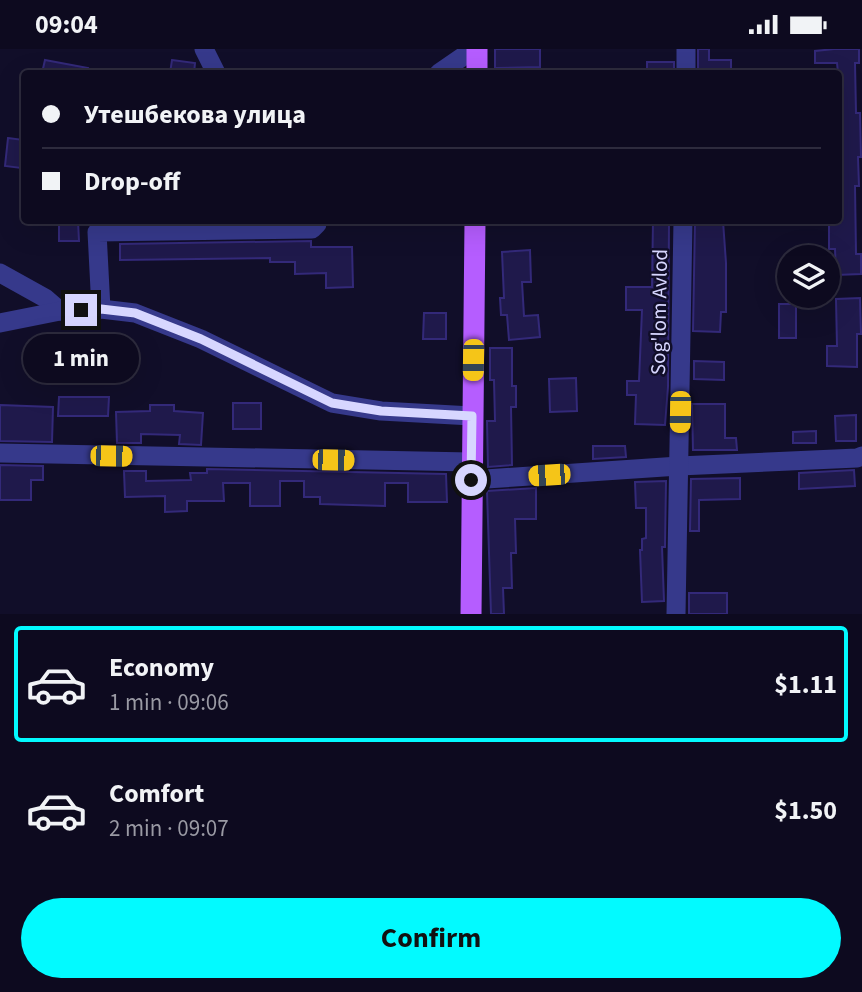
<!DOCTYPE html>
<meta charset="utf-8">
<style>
body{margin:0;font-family:"Source Sans 3",sans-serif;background:#1b182c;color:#f1f3f6;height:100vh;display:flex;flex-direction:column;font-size:26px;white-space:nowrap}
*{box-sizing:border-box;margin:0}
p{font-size:23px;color:#9a9aa4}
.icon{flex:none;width:38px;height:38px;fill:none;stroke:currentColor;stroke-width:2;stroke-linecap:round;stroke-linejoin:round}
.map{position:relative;height:565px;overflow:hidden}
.drawer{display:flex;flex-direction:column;background:#0d0a1f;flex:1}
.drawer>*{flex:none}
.top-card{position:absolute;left:21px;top:21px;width:821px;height:154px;border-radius:7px;box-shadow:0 7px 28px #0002,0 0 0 2px #2d2b3d;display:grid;align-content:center;height:154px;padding:0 21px;background:#0d0a1f}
.buttons{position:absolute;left:777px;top:196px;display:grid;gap:14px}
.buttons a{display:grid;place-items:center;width:63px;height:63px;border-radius:50%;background:#0d0a1f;box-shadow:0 7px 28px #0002,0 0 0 2px #2d2b3d;font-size:35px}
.end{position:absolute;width:32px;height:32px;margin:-16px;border:9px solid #d7d6ff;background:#111;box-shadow:0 0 0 4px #111}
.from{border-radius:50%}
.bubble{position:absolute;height:49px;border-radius:24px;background:#0d0a1f;box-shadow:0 7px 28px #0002,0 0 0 2px #2d2b3d;font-size:23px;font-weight:700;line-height:49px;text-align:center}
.car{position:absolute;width:21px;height:42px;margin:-21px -10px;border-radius:9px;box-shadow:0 0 5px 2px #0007;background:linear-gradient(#f5c518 24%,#345 0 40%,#f5c518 0 76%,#345 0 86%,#f5c518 0)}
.top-card b{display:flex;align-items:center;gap:24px;height:66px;font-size:26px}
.top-card b+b{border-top:2px solid #2d2b3d}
.top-card i{width:18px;height:18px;background:#f1f3f6}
ul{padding:12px 0 0;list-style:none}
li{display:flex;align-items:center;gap:21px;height:116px;margin:0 14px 10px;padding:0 7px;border:4px solid transparent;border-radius:7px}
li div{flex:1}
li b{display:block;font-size:26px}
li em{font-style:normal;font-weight:700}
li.active{border-color:#02faff}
li>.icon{width:63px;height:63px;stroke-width:1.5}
.button{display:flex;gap:14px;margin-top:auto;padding:14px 21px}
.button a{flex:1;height:80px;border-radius:42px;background:#02faff;color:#111;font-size:28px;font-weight:700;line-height:80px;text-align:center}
.status{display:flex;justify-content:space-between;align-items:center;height:49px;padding:0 35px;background:#0d0a1f;direction:ltr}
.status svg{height:19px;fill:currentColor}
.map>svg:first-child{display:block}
.building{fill:#1f194b;stroke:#332979;stroke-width:2}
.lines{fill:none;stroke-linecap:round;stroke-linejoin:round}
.minor{stroke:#36398b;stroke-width:19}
.major{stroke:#b55dff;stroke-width:21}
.route{stroke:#d7d6ff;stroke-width:9}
.labels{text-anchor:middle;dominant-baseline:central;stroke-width:5;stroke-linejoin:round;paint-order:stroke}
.street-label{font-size:21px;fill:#d7d6ff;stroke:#110e29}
</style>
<div class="status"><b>09:04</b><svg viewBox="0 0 49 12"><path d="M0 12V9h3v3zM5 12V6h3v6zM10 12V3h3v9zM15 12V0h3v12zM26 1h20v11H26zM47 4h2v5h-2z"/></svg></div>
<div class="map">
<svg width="862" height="565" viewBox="0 0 862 565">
<rect width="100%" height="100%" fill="#110e29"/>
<g class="building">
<path d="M495,0H540V18L495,19Z"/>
<path d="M698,0H709V11H731V24H698Z"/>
<path d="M834,0H859V14H855L856,64H860L861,108H858L859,137H855L856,205H861V225L836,226L835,200H829V172H838V24L837,14H815V2Z"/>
<path d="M45,11L88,19L87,24H42Z"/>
<path d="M172,11L195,14L194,24H170Z"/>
<rect x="647" y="13" width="27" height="11"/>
<path d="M8,89L24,91L21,119L5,117Z"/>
<path d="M59,172H78L79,192H59Z"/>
<path d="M653,172H669L668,338L665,376L635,375L636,346H627V332H639L642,261H626V238H652Z"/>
<path d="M695,172H723L726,214V263H721L720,283L693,282Z"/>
<path d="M311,192V198H352L353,238L326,239V224L295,225V213H270V209L120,211V195Z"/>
<path d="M530,201L531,233H522L524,267L538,266L540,288L509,291L507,266H501L500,249H504L502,203Z"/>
<path d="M860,249L861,285H857V318L827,317V297H837L836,250Z"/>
<rect x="779" y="255" width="17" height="34"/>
<path d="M424,264H446V290H423Z"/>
<path d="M490,299H512V337H516V358H511L512,416L488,418L487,372H495L494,331H490Z"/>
<path d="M694,312L724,313V331L694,330Z"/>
<path d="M576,329L577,362L550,363L549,330Z"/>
<path d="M59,348H109L108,367H58Z"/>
<rect x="233" y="354" width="28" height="26"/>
<path d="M692,355H725V389H736L737,401H693Z"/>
<path d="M0,356L53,358L52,393L0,392Z"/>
<path d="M150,356H174V362L203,364L201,396L179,395L180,386L141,385V394H117L116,363L150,362Z"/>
<path d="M856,366V392H836L835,367Z"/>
<path d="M816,382V394H793V383Z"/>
<path d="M593,397H625L626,408L593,410Z"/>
<path d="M0,416L43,417V431H31V451H0Z"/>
<path d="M207,420L446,425L447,453H408V434H385V457L320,455V448H304V432H280V457H250V434H223L224,452H187V462L165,463V447L125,448L124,422H146V432L191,431L190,424H207Z"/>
<path d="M854,421L855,437L799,440V424Z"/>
<path d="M740,429V450L699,451V482H690L691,430Z"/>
<path d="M666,432L665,498H662L664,552L642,553L640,501H642V490L646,489V459H636L635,433Z"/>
<path d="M536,439V470H515L516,504H511L512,539H503L504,565H491L487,442Z"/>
<rect x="689" y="544" width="38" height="21"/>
</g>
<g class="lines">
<g class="minor">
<path d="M204,0L216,24"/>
<path d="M439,24L474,0"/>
<path d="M686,24V0"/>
<path d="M0,224L45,249L60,262"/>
<path d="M101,260L97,183L312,180L317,175V172"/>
<path d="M0,274L60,262L101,260L135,264L201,290L332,354L381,362L472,367"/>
<path d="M0,404L471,413"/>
<path d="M471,431L679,417L857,409L862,407"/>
<path d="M676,565L683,172"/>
</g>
<g class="major">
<path d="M477,24V0"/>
<path d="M471,565L475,172"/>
</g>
</g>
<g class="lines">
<path class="route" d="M81,261L101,260L135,264L201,290L332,354L381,362L472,367L471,431"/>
</g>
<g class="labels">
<g class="street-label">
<text transform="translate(659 263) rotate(-89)">Sog'lom Avlod</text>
</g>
</g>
</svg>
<div class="buttons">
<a><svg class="icon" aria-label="layers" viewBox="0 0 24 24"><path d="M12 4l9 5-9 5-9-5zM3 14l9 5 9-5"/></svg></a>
</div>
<i class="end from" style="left:471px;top:431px"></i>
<i class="end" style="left:81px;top:261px"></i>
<div class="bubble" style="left:23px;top:285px;width:116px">1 min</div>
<i class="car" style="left:473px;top:311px;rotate:181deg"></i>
<i class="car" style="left:680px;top:363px;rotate:181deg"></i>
<i class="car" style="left:111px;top:407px;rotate:91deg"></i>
<i class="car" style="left:333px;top:411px;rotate:91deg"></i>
<i class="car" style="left:549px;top:426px;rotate:266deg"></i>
<div class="top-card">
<b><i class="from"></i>Утешбекова улица</b>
<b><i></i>Drop-off</b>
</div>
</div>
<section class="drawer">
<ul>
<li class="active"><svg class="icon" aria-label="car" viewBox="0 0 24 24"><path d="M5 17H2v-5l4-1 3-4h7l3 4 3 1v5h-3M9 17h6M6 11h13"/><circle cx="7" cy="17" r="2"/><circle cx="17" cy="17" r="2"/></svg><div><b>Economy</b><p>1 min · 09:06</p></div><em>$1.11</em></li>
<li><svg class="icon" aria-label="car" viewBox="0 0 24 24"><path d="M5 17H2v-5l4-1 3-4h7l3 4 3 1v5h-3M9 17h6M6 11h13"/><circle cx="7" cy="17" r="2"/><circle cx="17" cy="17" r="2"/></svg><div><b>Comfort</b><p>2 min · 09:07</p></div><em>$1.50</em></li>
</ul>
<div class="button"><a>Confirm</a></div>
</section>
